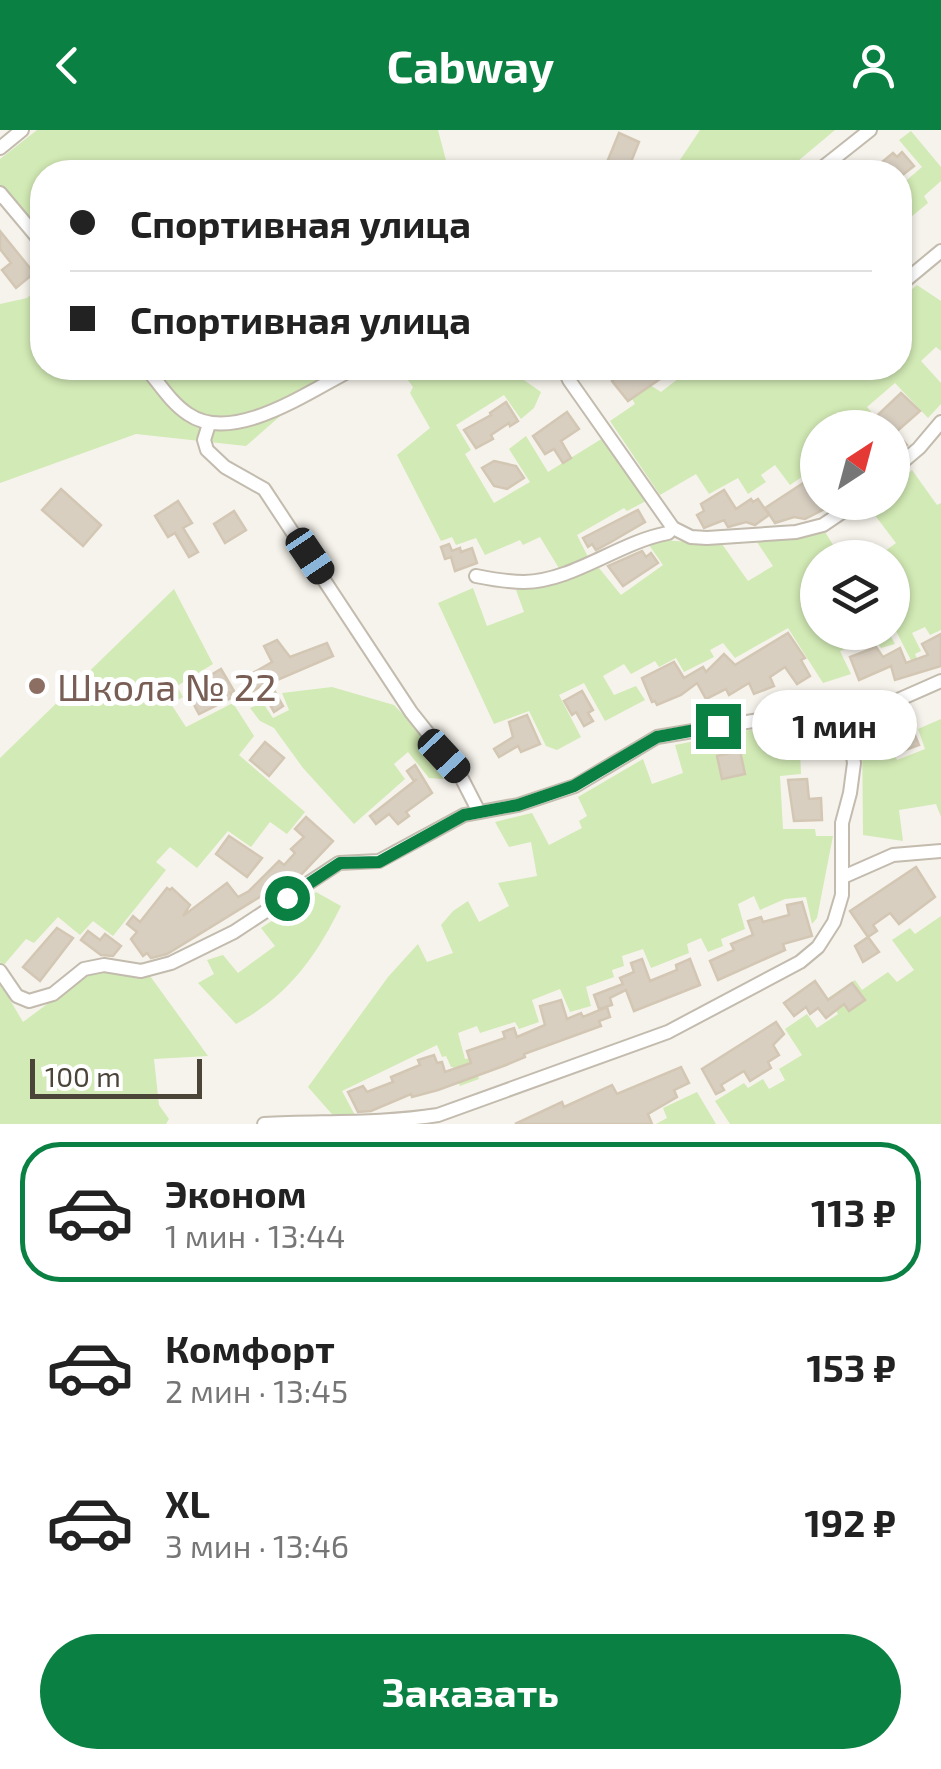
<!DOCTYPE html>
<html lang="ru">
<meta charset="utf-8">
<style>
body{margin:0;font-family:"Exo 2",sans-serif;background:#f2f2f2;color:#222;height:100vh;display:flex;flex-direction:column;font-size:38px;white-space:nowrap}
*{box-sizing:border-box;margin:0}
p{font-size:32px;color:#767676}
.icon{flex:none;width:55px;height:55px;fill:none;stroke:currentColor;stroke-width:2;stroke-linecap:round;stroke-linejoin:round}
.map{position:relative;height:994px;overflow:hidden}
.panel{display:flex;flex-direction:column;background:#fff;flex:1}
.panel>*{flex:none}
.guide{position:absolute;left:30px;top:30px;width:882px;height:220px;border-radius:40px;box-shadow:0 2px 8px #0004;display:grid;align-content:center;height:220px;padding:0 40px;background:#fff}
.needle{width:65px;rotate:36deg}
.buttons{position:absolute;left:800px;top:280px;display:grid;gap:20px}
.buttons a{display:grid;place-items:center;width:110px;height:110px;border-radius:50%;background:#fff;box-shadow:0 2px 8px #0004;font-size:50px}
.scale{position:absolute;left:30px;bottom:25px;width:172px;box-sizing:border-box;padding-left:10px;border:5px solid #4b4439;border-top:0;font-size:28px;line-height:35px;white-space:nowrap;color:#4b4439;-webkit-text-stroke:8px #fff;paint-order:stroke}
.end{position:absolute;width:45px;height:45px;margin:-22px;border:12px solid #0b8043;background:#fff;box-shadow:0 0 0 5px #fff}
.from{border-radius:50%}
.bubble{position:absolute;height:70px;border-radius:35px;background:#fff;box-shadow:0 2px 8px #0004;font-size:32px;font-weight:700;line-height:70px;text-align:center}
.car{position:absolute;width:30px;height:60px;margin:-30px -15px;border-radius:12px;box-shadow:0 0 8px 2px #0007;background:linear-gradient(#222 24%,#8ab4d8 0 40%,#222 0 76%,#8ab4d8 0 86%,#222 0)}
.guide b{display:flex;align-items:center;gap:35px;height:95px;font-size:38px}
.guide b+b{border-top:2px solid #e0e0e0}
.guide i{width:25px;height:25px;background:#222}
ul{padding:18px 0 0;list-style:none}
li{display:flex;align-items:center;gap:30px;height:140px;margin:0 20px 15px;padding:0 20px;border:5px solid transparent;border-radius:40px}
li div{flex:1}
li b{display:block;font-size:38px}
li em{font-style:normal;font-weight:700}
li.on{border-color:#0b8043}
li>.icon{width:90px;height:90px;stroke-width:1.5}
.cta{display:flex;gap:20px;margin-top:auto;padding:20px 40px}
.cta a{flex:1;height:115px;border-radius:60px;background:#0b8043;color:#fff;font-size:40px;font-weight:700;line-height:115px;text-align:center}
header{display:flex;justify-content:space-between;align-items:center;height:130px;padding:0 40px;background:#0b8043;color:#fff;font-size:45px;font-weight:700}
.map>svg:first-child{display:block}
.green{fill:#d2eab5}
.building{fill:#d8cfc1;stroke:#d3c7b4;stroke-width:2.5}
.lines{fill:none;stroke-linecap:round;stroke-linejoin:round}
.minor-casing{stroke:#c2bbae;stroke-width:16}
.minor{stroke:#fff;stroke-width:12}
.route{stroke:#0b8043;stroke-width:12}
.education-dot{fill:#8d6e63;stroke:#fff;stroke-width:4}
.labels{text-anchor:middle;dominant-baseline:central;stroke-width:10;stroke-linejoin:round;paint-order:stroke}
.education-label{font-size:38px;fill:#785e54;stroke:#fff;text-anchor:start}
</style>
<header><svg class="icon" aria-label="back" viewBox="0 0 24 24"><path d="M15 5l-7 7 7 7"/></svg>Cabway<svg class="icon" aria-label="person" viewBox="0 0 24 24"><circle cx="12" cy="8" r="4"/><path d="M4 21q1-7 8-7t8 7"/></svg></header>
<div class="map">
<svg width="941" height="994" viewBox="0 0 941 994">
<rect width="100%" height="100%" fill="#f6f3ec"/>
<g class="green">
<path d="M37,0H438L449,42H42V107L0,55V29Z"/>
<path d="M700,0H835L785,42H672Z"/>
<path d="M911,1L941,37V51L924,66L928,73L900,96V56L922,37L899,10Z"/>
<path d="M42,155V238H335L246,316L136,304L0,353V174L27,168Z"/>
<path d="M917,155L941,171V221L936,217L921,231L941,253V274L928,288L895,253L867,277L873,284L859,297L818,298L817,341L815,338L790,355L775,335L761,345L766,352L748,364L738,348L709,364L696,344L660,365L610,291L635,274L632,269L650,255L661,262L688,241L686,238H900V195L907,188L900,179V169Z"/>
<path d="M399,238H456L461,243L468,238H507L541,262L534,278L521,289L504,265L456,295L471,320L465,324L494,373L530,352L509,319L526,306L548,342L603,308L646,371L627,381L624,378L577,405L588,427L560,440L540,407L523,415L520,410L485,425L476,408L456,415L452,407L441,411L397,325L430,298L410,263L413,257Z"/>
<path d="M912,340L937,375L941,373V500L930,505L925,497L912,503L921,521L915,524L921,538L916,540L893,495L892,428L877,427L896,413L868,376L873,373L892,372L893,356Z"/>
<path d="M823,399L841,427L818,428V502L889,503L895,514L881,518L874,509L840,521L851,544L823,553L788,498L735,528L723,513L710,520L714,527L684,542L676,528L659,537L655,531L631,544L624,534L603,546L614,565L636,556L645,570L605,591L584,553L559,565L581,607L557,620L546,616L529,581L494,594L438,473L473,458L487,496L524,482L516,460L557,454L599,438L621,465L663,435L649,415L660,410L722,414L748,451L773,436L755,409Z"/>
<path d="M174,459L213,534L177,556L183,567L171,574L186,597L233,573L254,606L239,625L305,682L287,704L270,692L251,717L228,701L197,738L170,717L156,732L166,740L113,806L93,791L80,805L58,787L34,813L26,809L3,836L0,832V628Z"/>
<path d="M332,557L394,575L420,602L448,639L443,649L429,648L408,622L394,634L405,649L354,694L303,638L274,598L260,591L250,578L263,573L273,588L289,580L282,563Z"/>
<path d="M941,589V687L936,674L899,680L903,711L863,705L862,597L877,593L882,608L888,607L897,630L925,619L918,599Z"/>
<path d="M769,596L774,622L800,620L801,644L780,646L783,699H815L816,706H833L817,788L812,794L806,767L785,769L760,780L754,766L738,774L745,799L721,809L723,816L708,822L701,808L687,814L689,823L651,838L643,819L622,826L624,836L612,840L614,847L586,857L591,876L570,882L560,859L532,870L539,892L519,899L515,892L480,903L477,896L458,903L465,929L471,928L479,949L460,956L453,937H451L446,926L442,927L437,915L342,961L357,989L338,991L308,957L388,847L418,814L427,832L453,823L441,795L453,781L468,771L479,792L509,776L498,753L537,746L531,712L509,717L495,692L532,683L549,715L582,698L579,691L587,686L578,667L643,629L652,654L683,643L675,615Z"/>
<path d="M316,762L341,776C316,827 288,866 236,894L198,853L214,844L207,830L223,825L238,843L275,816L261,798Z"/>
<path d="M941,786V994H730L715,971L744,953L748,958L763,949L769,959L785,950L779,939L802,925L785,899L807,884L817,898L838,884L828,868L855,850L862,860L888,842L897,852L914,840L892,810L910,798L915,804Z"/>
<path d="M109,840L150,846L208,926L154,929L159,975L169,989L166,994H0V853L23,892L89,843Z"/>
<path d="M697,962L716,994H656L667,988L663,978Z"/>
</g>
<g class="building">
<path d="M619,3L639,12L627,42H603Z"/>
<path d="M902,22L914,36L900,47V42H870L893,23L897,27Z"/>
<path d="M0,101L34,143L16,158L2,140L11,133L0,119Z"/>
<path d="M625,238L626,240L629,238H676L628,271L612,251Z"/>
<path d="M901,263L920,281L896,302L907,315L892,327V298H864Z"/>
<path d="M506,272L518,291L510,296L509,293L491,305L493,309L476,318L464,300L491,285L490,283Z"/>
<path d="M567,282L579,299L561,311L571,328L563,333L554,319L545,324L533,306Z"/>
<path d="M494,331L516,336L524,348L507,359L494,356L482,338Z"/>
<path d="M811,348L818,358V372H838L805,389L794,387L775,393L765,378Z"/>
<path d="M61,359L101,395L83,416L42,380Z"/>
<path d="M724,360L736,379L751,369L753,372L758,369L769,385L755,395L746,392L728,397L724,390L704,398L697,385L704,381L701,374Z"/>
<path d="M178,371L192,393L183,398L198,422L189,427L175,403L168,407L155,386Z"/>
<path d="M638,380L645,392L611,412L596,420L592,414L588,417L583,408Z"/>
<path d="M234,381L246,400L225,413L214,394Z"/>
<path d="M449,414L452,421L460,418L461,422L472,418L477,433L455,441L451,427L445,429L441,417Z"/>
<path d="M642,421L646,427L651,423L658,433L623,456L608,436Z"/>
<path d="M788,503L805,528L801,530L810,546L797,554L785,537L770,547L774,556L754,564L749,553L729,565L726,559L706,569L697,553L681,565L657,575L655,571L652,572L642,548L674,532L684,548L703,537L706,542L724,524L735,535Z"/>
<path d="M941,504V536L895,550L891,536L859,550L850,527L876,517L883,527L900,518L906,533L928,525L922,514Z"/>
<path d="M277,510L290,527L327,513L333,526L270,553L283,576L274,582L260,557L253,561L246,547L272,532L264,516Z"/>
<path d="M221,539L234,561L230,563L233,567L199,584L186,560Z"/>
<path d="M582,561L593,580L588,583L593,591L584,596L576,582L572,585L564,571Z"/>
<path d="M906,584L919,615L897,623L890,601L884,603L880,594Z"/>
<path d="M527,585L540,614L521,622L518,616L499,627L494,619L513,607L509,592Z"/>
<path d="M265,612L284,628L269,646L250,630Z"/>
<path d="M740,621L745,644L722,649L717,626Z"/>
<path d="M415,635L432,663L406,682L409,686L398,694L389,684L376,694L370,686L417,649L414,651L407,641Z"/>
<path d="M807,649L809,669L821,668L822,690L794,691L788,650Z"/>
<path d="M306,687L333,711L296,750L291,753L286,749L266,768L263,765L167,824L151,828L147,823L143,826L131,809L137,802L127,794L133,786L140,792L167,758L170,760L172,758L190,775L183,786L227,753L238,767L249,761L279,731L284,735L295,723L291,719L304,707L295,699Z"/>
<path d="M229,706L262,728L247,747L216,724Z"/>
<path d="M916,737L935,767L899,794L890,783L873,795L877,801L868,807L879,822L863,832L855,816L868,807L850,781Z"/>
<path d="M802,772L812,806L783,814L785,820L718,850L710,831L734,820L731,814L753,805L748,791L761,787L763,792L789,785L787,775Z"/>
<path d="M57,798L73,808L40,851L23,837Z"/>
<path d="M88,801L100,810L105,804L121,816L113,826L101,825L81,810Z"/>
<path d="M642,829L650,851L677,840L676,835L690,829L700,855L634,881L626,860L610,868L612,875L599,879L594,865L623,854L620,848L634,842L631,833Z"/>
<path d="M815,851L828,870L852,853L865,870L849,881L844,874L826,888L818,878L810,884L806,877L794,886L784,873Z"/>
<path d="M561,870L567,889L581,883L583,887L607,877L610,887L599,891L601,896L524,924L525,927L506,935L438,960L412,967L411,964L371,981L358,982L348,962L363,956L367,962L393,952L391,947L420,935L418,930L434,925L437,933L442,932L445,942L471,933L467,921L505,908L503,902L514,898L517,907L545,895L540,876Z"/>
<path d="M776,892L784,904L773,915L779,925L768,932L771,938L750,951L744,941L721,955L724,960L716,964L702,939Z"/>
<path d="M681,937L689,953L674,960L677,967L648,984L652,994H515L562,972L564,977L612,955L617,964Z"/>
</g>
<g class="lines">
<defs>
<g id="minor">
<path d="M0,18L22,0"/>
<path d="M817,42L870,0"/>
<path d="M0,63L42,113"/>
<path d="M900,155L941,121"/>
<path d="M146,238C159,253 171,273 188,284C234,316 312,259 355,238"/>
<path d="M564,238L569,250L673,398"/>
<path d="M209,294L204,310L207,320L225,337L264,359L411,582L458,641L479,682"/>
<path d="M892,341L919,318L941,292"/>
<path d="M476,446C491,449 508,452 524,452C574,451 619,412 668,403L673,398L691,407L707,408L796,402L823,395L857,372"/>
<path d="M843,747L893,725L941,721"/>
<path d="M0,841L17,866L29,871L53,864L84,839L104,835L141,841L171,833L234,802L339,733L379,731L464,685L518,675L575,656L657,607L812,581L848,592L941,551"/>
<path d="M264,994C322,991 381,994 438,985L668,902L800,832L818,817L834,792L842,765V693L850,663L854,633L848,592"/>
</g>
</defs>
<use href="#minor" class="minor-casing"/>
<use href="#minor" class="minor"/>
</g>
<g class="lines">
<path class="route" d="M287,768L340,733L379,732L464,685L518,675L574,656L657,607L718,596"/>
</g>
<circle class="education-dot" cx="37" cy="556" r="10"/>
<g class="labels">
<g class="education-label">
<text x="57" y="556">Школа № 22</text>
</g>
</g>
</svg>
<div class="buttons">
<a><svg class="needle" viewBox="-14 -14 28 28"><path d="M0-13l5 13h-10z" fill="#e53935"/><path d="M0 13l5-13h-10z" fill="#767676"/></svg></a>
<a><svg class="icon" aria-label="layers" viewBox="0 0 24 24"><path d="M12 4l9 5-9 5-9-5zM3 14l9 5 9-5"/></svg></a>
</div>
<div class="scale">100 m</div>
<i class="end from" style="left:287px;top:768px"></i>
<i class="end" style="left:718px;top:596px"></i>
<div class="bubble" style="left:752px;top:560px;width:165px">1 мин</div>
<i class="car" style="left:310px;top:426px;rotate:146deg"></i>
<i class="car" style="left:444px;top:626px;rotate:137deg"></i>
<div class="guide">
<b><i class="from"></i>Спортивная улица</b>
<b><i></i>Спортивная улица</b>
</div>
</div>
<section class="panel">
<ul>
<li class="on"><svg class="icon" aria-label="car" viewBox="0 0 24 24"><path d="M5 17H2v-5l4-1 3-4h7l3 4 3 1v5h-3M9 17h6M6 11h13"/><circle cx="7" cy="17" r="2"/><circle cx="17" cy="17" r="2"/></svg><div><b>Эконом</b><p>1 мин · 13:44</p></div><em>113 ₽</em></li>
<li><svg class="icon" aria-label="car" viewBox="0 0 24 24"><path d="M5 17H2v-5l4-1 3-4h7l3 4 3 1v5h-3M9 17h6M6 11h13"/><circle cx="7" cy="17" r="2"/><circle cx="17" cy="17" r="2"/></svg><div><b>Комфорт</b><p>2 мин · 13:45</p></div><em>153 ₽</em></li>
<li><svg class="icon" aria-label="car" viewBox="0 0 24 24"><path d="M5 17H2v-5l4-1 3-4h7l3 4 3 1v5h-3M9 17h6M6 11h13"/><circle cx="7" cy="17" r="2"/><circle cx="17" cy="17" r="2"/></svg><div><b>XL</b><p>3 мин · 13:46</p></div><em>192 ₽</em></li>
</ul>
<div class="cta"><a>Заказать</a></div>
</section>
